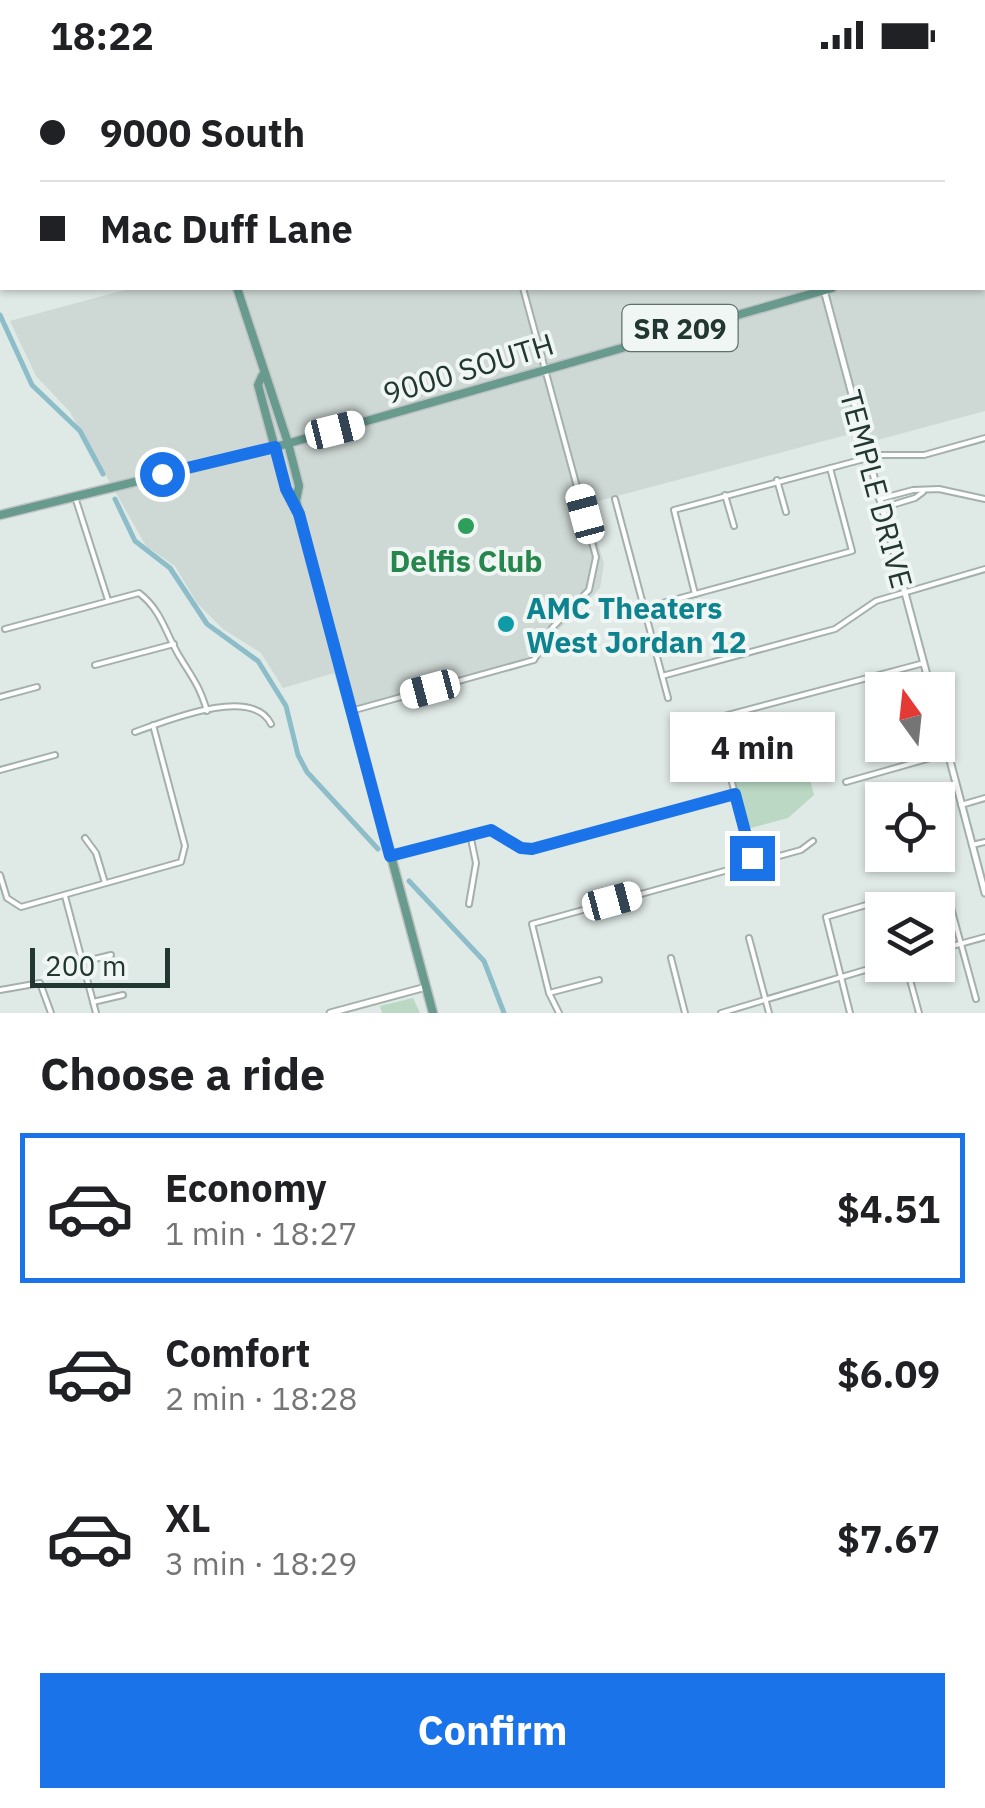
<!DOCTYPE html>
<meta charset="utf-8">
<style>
body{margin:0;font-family:"IBM Plex Sans",sans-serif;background:#f6f6f6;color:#202124;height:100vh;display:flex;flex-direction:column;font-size:38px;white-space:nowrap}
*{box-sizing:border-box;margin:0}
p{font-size:32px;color:#757577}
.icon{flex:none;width:55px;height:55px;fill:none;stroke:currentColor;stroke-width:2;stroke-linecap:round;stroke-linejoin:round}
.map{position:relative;height:943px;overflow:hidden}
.details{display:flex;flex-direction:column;background:#fff;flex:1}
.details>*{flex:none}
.guide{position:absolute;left:0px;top:0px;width:985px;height:220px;box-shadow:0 2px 8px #0004;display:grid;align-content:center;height:220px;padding:0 40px;background:#fff}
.needle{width:65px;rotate:345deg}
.tools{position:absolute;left:865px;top:602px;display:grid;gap:20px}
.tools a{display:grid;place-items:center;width:90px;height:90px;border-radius:0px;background:#fff;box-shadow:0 2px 8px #0004;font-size:50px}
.scale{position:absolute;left:30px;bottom:25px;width:140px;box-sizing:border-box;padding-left:10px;border:5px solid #223732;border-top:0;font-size:28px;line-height:35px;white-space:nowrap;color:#223732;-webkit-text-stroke:8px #eff6f3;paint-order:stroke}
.end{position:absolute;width:45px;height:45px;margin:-22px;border:12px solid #1a73e8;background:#fff;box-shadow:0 0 0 5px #fff}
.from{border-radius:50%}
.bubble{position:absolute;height:70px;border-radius:0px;background:#fff;box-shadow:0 2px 8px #0004;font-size:32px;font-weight:700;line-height:70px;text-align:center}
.car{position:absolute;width:30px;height:60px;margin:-30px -15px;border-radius:12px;box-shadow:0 0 8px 2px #0007;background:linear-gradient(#fff 24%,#345 0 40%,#fff 0 76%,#345 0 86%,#fff 0)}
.guide b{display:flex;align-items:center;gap:35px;height:95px;font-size:38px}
.guide b+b{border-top:2px solid #e0e0e0}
.guide i{width:25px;height:25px;background:#202124}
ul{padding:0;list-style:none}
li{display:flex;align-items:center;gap:30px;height:150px;margin:0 20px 15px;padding:0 20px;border:5px solid transparent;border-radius:0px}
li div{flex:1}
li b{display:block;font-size:38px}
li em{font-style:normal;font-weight:700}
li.on{border-color:#1a73e8}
li>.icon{width:90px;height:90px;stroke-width:1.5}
h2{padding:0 40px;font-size:45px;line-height:120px}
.action{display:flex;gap:20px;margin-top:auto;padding:20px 40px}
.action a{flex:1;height:115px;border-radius:0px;background:#1a73e8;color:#fff;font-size:40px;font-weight:700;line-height:115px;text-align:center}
.status{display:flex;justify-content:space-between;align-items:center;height:70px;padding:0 50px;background:#fff;direction:ltr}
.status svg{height:28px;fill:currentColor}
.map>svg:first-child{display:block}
.built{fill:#ced8d4}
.green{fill:#bad8c3}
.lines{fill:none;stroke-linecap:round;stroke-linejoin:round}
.canal{stroke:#8cbdc9;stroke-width:5}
.minor-casing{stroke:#a3b0ac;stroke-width:8}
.tertiary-casing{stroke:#a3b0ac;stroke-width:9}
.primary-casing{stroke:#bdc3c2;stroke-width:11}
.minor{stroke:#fff;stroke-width:4}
.tertiary{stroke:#fff;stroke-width:5}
.primary{stroke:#689a8e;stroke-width:8}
.route{stroke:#1a73e8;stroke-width:12}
.leisure-dot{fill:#2e9e5b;stroke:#eff6f3;stroke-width:4}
.culture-dot{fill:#0f9aa8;stroke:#eff6f3;stroke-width:4}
.labels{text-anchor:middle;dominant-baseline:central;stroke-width:8;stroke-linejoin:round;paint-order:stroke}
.shield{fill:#eff6f3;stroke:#60706c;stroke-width:2.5}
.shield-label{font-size:28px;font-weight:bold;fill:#223732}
.street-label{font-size:30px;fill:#223732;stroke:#eff6f3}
.leisure-label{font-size:30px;font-weight:bold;fill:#27864d;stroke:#eff6f3}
.culture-label{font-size:30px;font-weight:bold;fill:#0d838f;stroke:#eff6f3;text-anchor:start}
</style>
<div class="status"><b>18:22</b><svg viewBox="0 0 49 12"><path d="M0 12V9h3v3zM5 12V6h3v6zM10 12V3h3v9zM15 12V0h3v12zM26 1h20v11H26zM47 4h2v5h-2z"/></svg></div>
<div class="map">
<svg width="985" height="943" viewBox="0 0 985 943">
<rect width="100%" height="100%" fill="#dfe9e5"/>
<path class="built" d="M985,166V341L855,376L850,364L587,434L604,494L600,518L555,563L546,587L346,641L334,603L283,618L261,583L223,559L197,533L175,496L146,476L70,342L36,306L10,251L132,218H982Z"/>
<g class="green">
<path d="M800,671L814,725L788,748L747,759L729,690Z"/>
<path d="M413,928L420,943H382L380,936Z"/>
</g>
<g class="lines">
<g class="canal">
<path d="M0,245L32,315L80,361L103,404"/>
<path d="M115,429L135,471L170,498L207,554L258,591L286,636L298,685L307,702L378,779"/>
<path d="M409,811L484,891L504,943"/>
</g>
<defs>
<g id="minor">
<path d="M444,0L445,2"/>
<path d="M587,0L588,2"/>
<path d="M733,0V2"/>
<path d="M852,0V2"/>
<path d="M972,0V2"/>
<path d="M273,2L278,0"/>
<path d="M659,2L669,0"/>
<path d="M958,2L967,0"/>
<path d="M0,61H2"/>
<path d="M0,160L2,159"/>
<path d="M777,410L786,442"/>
<path d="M725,425L734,456"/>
<path d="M615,429L668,628"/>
<path d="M879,429L913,420L939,419L985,429"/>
<path d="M76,430L108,530"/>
<path d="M882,438L915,428L923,422"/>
<path d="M695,524L674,440L879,385H924L985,368"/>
<path d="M644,538L852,481L830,398"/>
<path d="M5,559L139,523C161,540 165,561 178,584C191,606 199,614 207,641"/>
<path d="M95,595L174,574"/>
<path d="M662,606L835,559L876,531L985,499"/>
<path d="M0,627L37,617"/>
<path d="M351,641L534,590L552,558L589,520L596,487L523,218"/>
<path d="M708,651L727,693L753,793"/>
<path d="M690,655L924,593"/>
<path d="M135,662C166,651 252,615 271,654"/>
<path d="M0,700L55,685"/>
<path d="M846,712L948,683"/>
<path d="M961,735L985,728"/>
<path d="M85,768L96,783L105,813"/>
<path d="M972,775L985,772"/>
<path d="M392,786L491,760L521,778L532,779L735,724"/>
<path d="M0,805L7,828L21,837L181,792L185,776L153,655"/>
<path d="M65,826L96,943"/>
<path d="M469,834L476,793L470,764"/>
<path d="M950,834L976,929"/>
<path d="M749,868L769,943"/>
<path d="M938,880L985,867"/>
<path d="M671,888L685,943"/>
<path d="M82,892L111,885"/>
<path d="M906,895L919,943"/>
<path d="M0,920L40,913L51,943"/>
<path d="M549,923L599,910"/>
<path d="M93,932L123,925"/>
<path d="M559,943L549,923L532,854L801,780L813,771"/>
<path d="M721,943L882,895"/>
<path d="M850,943L826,847L883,830"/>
</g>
<g id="tertiary">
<path d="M764,0L765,2"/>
<path d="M824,220L931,620"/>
<path d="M938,645L985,823"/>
<path d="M330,943L426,917"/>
</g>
<g id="primary">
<path d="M179,0V2"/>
<path d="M982,176L985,175"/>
<path d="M237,218L288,373L299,416L296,431"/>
<path d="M262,306L258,315L286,419L296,431L433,943"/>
<path d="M0,445L265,380L832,218"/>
</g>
</defs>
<use href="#minor" class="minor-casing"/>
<use href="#tertiary" class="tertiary-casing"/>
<use href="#primary" class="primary-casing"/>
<use href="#minor" class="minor"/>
<use href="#tertiary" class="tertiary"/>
<use href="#primary" class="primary"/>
</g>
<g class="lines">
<path class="route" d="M162,404L275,377L286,419L299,444L390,786L491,760L521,778L532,779L735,724L752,788"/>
</g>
<circle class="leisure-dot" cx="466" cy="456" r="10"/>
<circle class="culture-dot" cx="506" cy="554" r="10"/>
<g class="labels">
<rect class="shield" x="622.5" y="235" width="115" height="46" rx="8"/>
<g class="shield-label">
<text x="680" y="258">SR 209</text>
</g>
<g class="street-label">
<text transform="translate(468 298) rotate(-17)">9000 SOUTH</text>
<text transform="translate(877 419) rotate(75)">TEMPLE DRIVE</text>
</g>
<g class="leisure-label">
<text x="466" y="490">Delfis Club</text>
</g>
<g class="culture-label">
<text x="526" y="537">AMC Theaters<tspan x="526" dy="34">West Jordan 12</tspan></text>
</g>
</g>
</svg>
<div class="tools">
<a><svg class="needle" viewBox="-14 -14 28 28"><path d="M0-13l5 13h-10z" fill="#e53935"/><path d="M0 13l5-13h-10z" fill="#757577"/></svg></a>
<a><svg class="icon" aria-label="locate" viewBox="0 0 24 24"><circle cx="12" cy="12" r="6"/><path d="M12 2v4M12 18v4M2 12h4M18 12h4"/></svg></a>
<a><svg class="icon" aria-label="layers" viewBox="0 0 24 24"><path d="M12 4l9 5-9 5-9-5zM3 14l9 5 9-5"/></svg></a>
</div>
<div class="scale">200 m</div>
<i class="end from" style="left:162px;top:404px"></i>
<i class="end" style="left:752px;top:788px"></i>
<div class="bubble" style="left:670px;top:642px;width:165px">4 min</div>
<i class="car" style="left:335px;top:360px;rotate:76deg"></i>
<i class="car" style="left:585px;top:444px;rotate:345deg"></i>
<i class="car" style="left:430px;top:619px;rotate:255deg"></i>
<i class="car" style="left:612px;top:831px;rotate:75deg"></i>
<div class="guide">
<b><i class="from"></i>9000 South</b>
<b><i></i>Mac Duff Lane</b>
</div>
</div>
<section class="details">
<h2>Choose a ride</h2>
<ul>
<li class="on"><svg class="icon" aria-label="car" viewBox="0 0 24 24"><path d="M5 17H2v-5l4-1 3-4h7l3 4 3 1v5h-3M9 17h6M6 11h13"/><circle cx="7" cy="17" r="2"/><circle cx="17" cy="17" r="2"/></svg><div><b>Economy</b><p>1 min · 18:27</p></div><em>$4.51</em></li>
<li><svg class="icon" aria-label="car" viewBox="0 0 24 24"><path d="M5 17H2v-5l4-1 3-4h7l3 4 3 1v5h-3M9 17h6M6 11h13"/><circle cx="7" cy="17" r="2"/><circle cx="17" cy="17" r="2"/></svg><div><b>Comfort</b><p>2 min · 18:28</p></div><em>$6.09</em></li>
<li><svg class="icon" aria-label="car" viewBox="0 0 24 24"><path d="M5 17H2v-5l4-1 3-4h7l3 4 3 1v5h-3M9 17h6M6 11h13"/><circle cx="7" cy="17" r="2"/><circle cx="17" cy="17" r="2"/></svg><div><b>XL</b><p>3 min · 18:29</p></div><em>$7.67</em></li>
</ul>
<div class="action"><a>Confirm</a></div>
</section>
